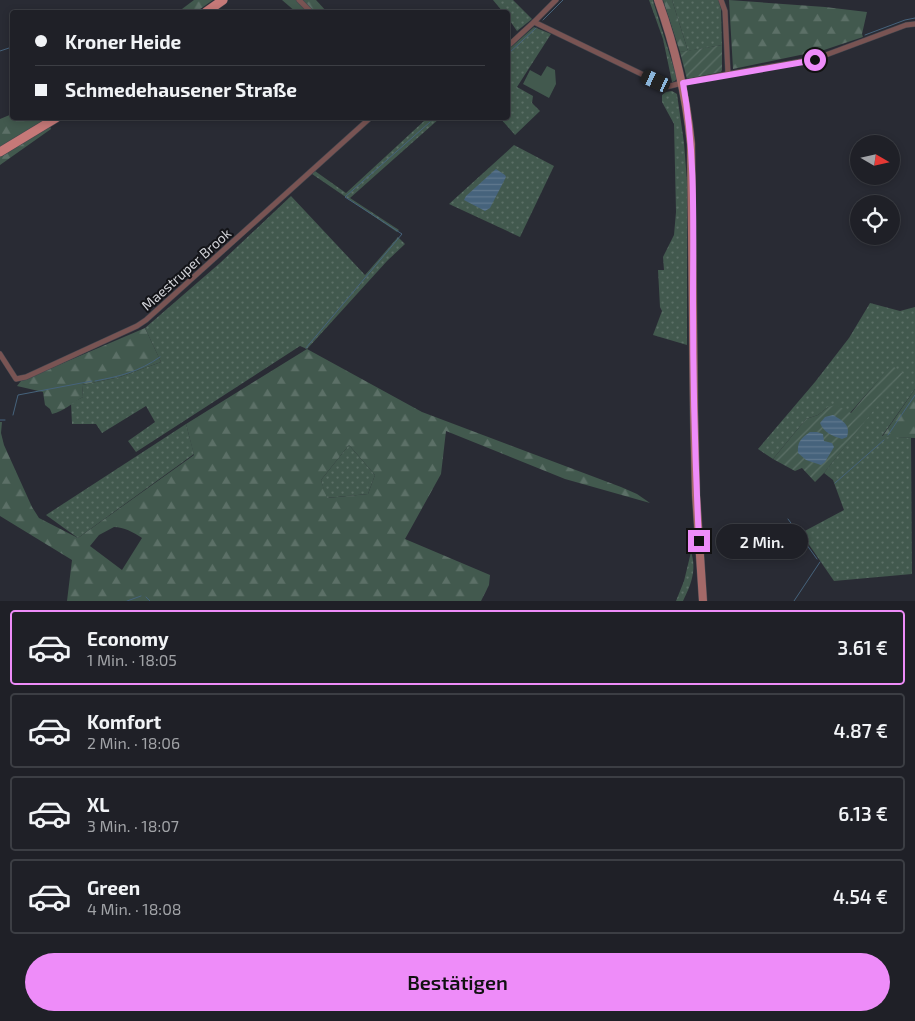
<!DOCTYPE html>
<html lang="de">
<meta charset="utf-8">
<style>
body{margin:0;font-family:"Exo 2",sans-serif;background:#2c2d33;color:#f1f3f6;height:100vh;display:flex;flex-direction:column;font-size:19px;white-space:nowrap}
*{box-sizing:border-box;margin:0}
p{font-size:16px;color:#a1a3a7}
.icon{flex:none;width:28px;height:28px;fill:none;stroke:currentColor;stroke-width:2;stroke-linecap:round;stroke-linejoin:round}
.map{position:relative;height:601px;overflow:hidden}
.details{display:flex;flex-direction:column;background:#1f2027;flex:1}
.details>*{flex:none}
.top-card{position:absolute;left:10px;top:10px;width:500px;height:110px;border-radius:5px;box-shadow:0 2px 8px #0003,0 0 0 1px #3c3e44;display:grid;align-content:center;height:110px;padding:0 25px;background:#1f2027}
.needle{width:32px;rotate:99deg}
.fabs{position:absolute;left:850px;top:135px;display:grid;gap:10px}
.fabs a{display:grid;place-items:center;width:50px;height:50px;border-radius:50%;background:#1f2027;box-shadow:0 2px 8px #0003,0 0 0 1px #3c3e44;font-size:25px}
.end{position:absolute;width:22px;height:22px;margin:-11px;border:6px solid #ee8cf9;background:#111;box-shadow:0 0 0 2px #111}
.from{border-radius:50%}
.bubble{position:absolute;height:35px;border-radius:18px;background:#1f2027;box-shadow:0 2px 8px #0003,0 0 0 1px #3c3e44;font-size:16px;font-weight:600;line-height:35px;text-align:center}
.car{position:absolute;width:15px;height:30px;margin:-15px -8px;border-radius:6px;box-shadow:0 0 4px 1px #0007;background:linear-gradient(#222 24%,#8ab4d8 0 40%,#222 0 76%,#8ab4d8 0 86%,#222 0)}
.top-card b{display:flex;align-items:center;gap:18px;height:48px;font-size:19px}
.top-card b+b{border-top:1px solid #3c3e44}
.top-card i{width:12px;height:12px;background:#f1f3f6}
ul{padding:9px 0 0;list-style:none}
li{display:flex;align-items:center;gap:15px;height:75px;margin:0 10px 8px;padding:0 15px;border:2px solid #3c3e44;border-radius:5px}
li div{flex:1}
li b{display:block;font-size:19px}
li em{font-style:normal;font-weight:600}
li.current{border-color:#ee8cf9}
li>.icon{width:45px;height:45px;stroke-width:1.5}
.primary-button{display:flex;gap:10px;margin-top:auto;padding:10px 25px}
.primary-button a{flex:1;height:58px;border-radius:30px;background:#ee8cf9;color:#111;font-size:20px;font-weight:600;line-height:58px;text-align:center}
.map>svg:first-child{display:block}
.grass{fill:url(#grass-dots)}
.forest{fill:url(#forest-firs);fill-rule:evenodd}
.garden{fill:url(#garden-furrows)}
.pitch{fill:#42594e}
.water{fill:url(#water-rules)}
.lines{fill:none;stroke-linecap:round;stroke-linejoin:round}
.stream{stroke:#46637c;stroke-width:1}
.street-casing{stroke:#44464e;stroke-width:6}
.secondary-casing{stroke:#44464e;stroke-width:9}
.primary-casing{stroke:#44464e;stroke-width:10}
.street{stroke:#795453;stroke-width:5}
.secondary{stroke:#a46968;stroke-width:8}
.primary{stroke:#c57978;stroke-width:9}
.route{stroke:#ee8cf9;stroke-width:6}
.labels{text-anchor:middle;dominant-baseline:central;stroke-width:4;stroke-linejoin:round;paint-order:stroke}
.street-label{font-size:14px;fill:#d0d1d6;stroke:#131418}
</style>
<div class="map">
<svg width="915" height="601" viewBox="0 0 915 601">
<defs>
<pattern id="grass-dots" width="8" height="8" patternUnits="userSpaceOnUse" patternTransform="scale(1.25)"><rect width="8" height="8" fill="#42594e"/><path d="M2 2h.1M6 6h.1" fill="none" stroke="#5c7067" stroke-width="1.8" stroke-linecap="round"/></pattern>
<pattern id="forest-firs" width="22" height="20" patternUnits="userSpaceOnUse" patternTransform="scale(1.25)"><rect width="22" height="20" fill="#42594e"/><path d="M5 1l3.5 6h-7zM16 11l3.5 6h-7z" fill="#5c7067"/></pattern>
<pattern id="garden-furrows" width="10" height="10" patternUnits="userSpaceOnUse" patternTransform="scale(1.25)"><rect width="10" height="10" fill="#42594e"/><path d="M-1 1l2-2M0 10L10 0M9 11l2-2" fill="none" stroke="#5c7067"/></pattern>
<pattern id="water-rules" width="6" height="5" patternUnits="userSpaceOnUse" patternTransform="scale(1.25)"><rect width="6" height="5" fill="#46637c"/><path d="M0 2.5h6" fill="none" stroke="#60788e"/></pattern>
</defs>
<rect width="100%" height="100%" fill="#292b34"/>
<g class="grass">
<path d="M493,0H513L532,19L517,31L508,18V12H503Z"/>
<path d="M649,0H653L654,4L677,78L675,81L672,82L663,39Z"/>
<path d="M672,0H719L721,9L722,45L688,51Z"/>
<path d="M534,27L551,34L517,87L533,96L532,103L540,111L515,135L500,118H508V50Z"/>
<path d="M672,91L677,94L684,143L687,181V345L653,335L662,311L660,307L658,270H664L663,257L674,235L676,212L674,124L662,102V95L666,92Z"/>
<path d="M430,118H440L350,198L399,230L397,232L312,174L315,171L346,193L424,121Z"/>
<path d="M514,145L554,166L520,237L449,204Z"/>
<path d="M291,196L365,275L398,237L405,244L387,261L307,349L300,346L136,452L128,441L155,422L146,406L102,433L96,424H72L71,403L83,397L82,385L120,377L161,362L145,328L220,263Z"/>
<path d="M870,303L900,311L915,307V389L882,436L911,438L912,574L834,581L801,533L844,510L833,480L824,473L902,373L891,366L850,413L828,407L818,415L806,419L773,459L758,449L815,382L849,338Z"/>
<path d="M186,424L194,454L78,538L46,515Z"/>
<path d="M349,445L375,475L368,494L326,498L321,480Z"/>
<path d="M691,552C697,570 691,585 683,601H676L684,581Z"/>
</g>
<g class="forest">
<path d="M194,0H213L196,12H178Z"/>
<path d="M282,0H316L327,12H296Z"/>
<path d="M663,0H672L688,51L680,52Z"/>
<path d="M729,0L825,7L867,12L862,34L863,37L824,50L733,69Z"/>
<path d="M12,114V118H47L51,129L0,165V119Z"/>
<path d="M145,328L161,362L120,377L82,385L83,397C72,403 64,411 52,414L50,409L45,405L43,392L17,386L21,381Z"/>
<path d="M307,349L422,412L621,487L637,494L650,503L565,479L446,431L441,474L405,539L490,575L489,585L481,601H67L72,560L0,516V422H2L1,433L4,445L32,507L39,518L78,538L194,455L186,424ZM349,445L375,475L368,494L327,498L321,480ZM114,527C124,527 133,532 142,538L122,570L90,546L99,535Z"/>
<path d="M915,389V438L882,437Z"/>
</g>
<g class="garden">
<path d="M722,45V70L721,72L687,79L680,52Z"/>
<path d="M891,365L903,373L824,473L815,482L802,468L795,471L773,459L806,419L818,415L828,407L836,405L851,413Z"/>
</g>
<path class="pitch" d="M547,66L555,70L556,84L549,98L523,84L530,70L541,76Z"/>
<g class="water">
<path d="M496,169L505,175L506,177L490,208L485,211L464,200L466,196Z"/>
<path d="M833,415C843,421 851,425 847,437L842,439C833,436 824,433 820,423L825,417Z"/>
<path d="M810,432H817L823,434L824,441L832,443L834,447L825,462L821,465L806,460L798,453C797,442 801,438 810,432Z"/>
</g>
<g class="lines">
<g class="stream">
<path d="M111,12L115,11"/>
<path d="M543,20L563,0"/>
<path d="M865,35L905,20L915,18"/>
<path d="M0,51L12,47"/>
<path d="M508,54L536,28"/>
<path d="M434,118H435"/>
<path d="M306,348L402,234L345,197L430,122"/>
<path d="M95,381C121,376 138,372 160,357"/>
<path d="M13,415L18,395L92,381"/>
<path d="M0,420H5"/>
<path d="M888,435L915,395"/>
<path d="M835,483L884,440"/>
<path d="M788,519L817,559"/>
<path d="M146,597L150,601"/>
<path d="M127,601L141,596"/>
<path d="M794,601L820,562"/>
</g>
<defs>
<g id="street">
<path d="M299,0L311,12"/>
<path d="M721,0L725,11L728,74"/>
<path d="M534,22L656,81L662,88L686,82L728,74L815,59L906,25L915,24"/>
<path d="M508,46L534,22L556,0"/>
<path d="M0,354L16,379L26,377L137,326L146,320L370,118"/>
</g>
<path id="secondary" d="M658,0C675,47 686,94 691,144L694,412L696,495L703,601"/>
<g id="primary">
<path d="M206,12L223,0"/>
<path d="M0,152L56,118"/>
</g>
</defs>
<use href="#street" class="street-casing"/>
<use href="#secondary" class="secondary-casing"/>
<use href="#primary" class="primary-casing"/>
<use href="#street" class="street"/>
<use href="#secondary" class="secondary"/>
<use href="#primary" class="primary"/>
</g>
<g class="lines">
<path class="route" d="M699,541C695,461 693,382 693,302C693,229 696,155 683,83L815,60"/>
</g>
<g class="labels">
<g class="street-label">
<text transform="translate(186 269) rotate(-42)">Maestruper Brook</text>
</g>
</g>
</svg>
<div class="fabs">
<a><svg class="needle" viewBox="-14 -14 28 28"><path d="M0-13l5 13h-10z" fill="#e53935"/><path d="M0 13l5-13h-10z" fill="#a1a3a7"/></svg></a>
<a><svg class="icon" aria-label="locate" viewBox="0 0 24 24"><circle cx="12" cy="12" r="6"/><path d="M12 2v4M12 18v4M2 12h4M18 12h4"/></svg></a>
</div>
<i class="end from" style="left:815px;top:60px"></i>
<i class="end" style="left:699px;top:541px"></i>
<div class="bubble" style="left:716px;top:524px;width:92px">2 Min.</div>
<i class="car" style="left:656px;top:81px;rotate:295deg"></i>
<div class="top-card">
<b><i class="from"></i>Kroner Heide</b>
<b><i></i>Schmedehausener Straße</b>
</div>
</div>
<section class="details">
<ul>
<li class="current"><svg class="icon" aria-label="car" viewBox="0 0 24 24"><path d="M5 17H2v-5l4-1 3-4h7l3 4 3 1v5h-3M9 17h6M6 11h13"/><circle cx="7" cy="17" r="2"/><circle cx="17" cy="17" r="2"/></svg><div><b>Economy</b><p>1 Min. · 18:05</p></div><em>3.61 €</em></li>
<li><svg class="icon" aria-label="car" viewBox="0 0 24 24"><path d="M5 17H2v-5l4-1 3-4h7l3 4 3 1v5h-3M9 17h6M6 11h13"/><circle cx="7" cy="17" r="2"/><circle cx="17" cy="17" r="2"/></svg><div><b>Komfort</b><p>2 Min. · 18:06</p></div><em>4.87 €</em></li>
<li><svg class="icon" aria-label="car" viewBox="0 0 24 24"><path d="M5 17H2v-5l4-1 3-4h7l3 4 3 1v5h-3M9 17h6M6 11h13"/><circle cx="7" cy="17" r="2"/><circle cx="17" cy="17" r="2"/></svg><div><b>XL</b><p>3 Min. · 18:07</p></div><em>6.13 €</em></li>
<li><svg class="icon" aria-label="car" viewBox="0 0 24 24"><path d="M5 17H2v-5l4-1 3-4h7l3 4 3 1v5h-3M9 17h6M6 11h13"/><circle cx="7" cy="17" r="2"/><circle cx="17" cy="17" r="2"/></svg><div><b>Green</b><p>4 Min. · 18:08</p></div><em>4.54 €</em></li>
</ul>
<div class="primary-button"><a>Bestätigen</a></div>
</section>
